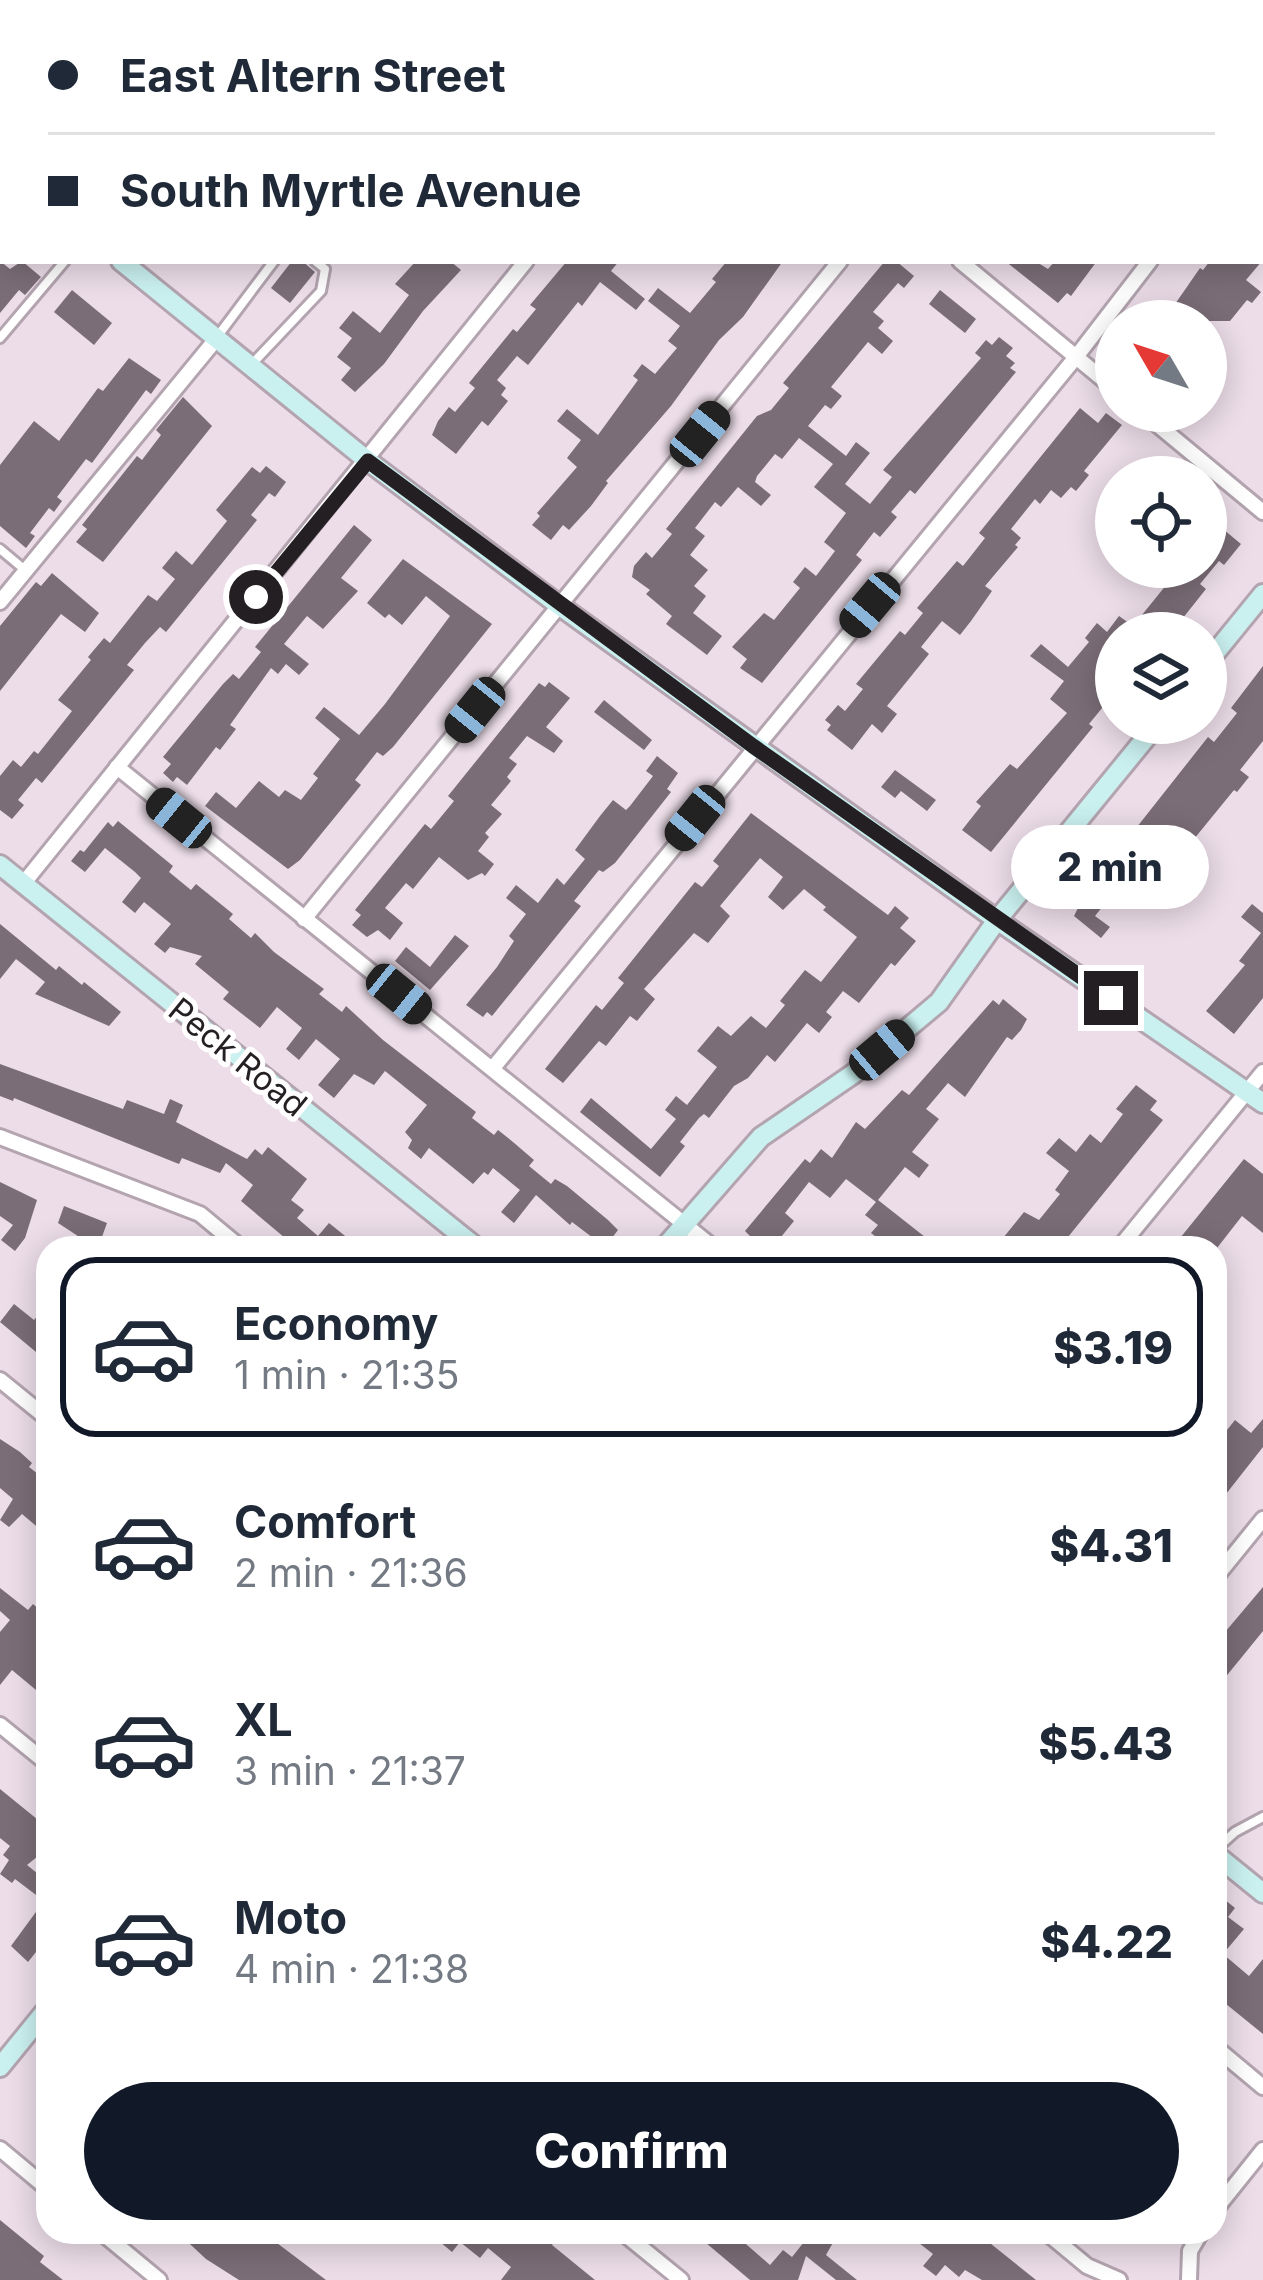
<!DOCTYPE html>
<meta charset="utf-8">
<style>
body{margin:0;font-family:Inter,sans-serif;background:#f6f6f7;color:#1f2937;height:100vh;display:flex;flex-direction:column;font-size:45px;white-space:nowrap}
*{box-sizing:border-box;margin:0}
p{font-size:39px;color:#747a83}
.icon{flex:none;width:66px;height:66px;fill:none;stroke:currentColor;stroke-width:2;stroke-linecap:round;stroke-linejoin:round}
.map{position:relative;flex:1;overflow:hidden}
.side{position:absolute;left:36px;top:1236px;width:1191px;height:1008px;display:flex;flex-direction:column;background:#fff;border-radius:36px;box-shadow:0 6px 30px #0003}
.side>*{flex:none}
.guide{position:absolute;left:0px;top:0px;width:1263px;height:264px;box-shadow:0 6px 30px #0003;display:grid;align-content:center;height:264px;padding:0 48px;background:#fff}
.needle{width:78px;rotate:309deg}
.buttons{position:absolute;left:1095px;top:300px;display:grid;gap:24px}
.buttons a{display:grid;place-items:center;width:132px;height:132px;border-radius:50%;background:#fff;box-shadow:0 6px 30px #0003;font-size:60px}
.end{position:absolute;width:54px;height:54px;margin:-27px;border:15px solid #241f23;background:#fff;box-shadow:0 0 0 6px #fff}
.from{border-radius:50%}
.bubble{position:absolute;height:84px;border-radius:42px;background:#fff;box-shadow:0 6px 30px #0003;font-size:39px;font-weight:800;line-height:84px;text-align:center}
.car{position:absolute;width:36px;height:72px;margin:-36px -18px;border-radius:15px;box-shadow:0 0 9px 3px #0007;background:linear-gradient(#222 24%,#8ab4d8 0 40%,#222 0 76%,#8ab4d8 0 86%,#222 0)}
.guide b{display:flex;align-items:center;gap:42px;height:114px;font-size:45px}
.guide b+b{border-top:3px solid #e0e1e3}
.guide i{width:30px;height:30px;background:#1f2937}
ul{padding:21px 0 0;list-style:none}
li{display:flex;align-items:center;gap:36px;height:180px;margin:0 24px 18px;padding:0 24px;border:6px solid transparent;border-radius:36px}
li div{flex:1}
li b{display:block;font-size:45px}
li em{font-style:normal;font-weight:800}
li.on{border-color:#111827}
li>.icon{width:108px;height:108px;stroke-width:1.5}
.button{display:flex;gap:24px;margin-top:auto;padding:24px 48px}
.button a{flex:1;height:138px;border-radius:72px;background:#111827;color:#fff;font-size:48px;font-weight:800;line-height:138px;text-align:center}
.map>svg:first-child{display:block}
.building{fill:#7b6d77}
.lines{fill:none;stroke-linecap:round;stroke-linejoin:round}
.lane-casing{stroke:#b3a4af;stroke-width:14}
.street-casing{stroke:#b3a4af;stroke-width:20}
.secondary-casing{stroke:#b3a4af;stroke-width:24}
.lane{stroke:#fff;stroke-width:8}
.street{stroke:#fff;stroke-width:14}
.secondary{stroke:#caf1f0;stroke-width:18}
.route{stroke:#241f23;stroke-width:15}
.labels{text-anchor:middle;dominant-baseline:central;stroke-width:10;stroke-linejoin:round;paint-order:stroke}
.street-label{font-size:33px;fill:#241f23;stroke:#fff}
</style>
<div class="map">
<svg width="1263" height="2280" viewBox="0 0 1263 2280">
<rect width="100%" height="100%" fill="#ecdde8"/>
<g class="building">
<path d="M0,261L10,269L22,261L41,277L25,295L19,290L0,313Z"/>
<path d="M292,261H302L315,272L290,303L271,288Z"/>
<path d="M416,261H450L461,270L423,311L384,364L355,392L341,380L351,368L337,357L352,338L339,328L353,311L380,333L409,295L395,284Z"/>
<path d="M567,261H619L611,271L645,299L636,310L600,282L582,306L578,302L528,365L517,356L497,380L506,388L501,395L508,401L488,426L482,421L456,454L432,435L438,421L449,407L455,412L475,388L469,383L513,329L517,332L536,309L530,305Z"/>
<path d="M727,261H783L743,317L719,340L671,406L606,481L608,483L591,506L569,530L563,525L551,540L532,525L540,516L537,513L577,467L567,458L581,440L557,421L567,409L598,435L638,380L633,376L642,364L655,374L677,348L668,341L680,326L648,301L658,288L690,313L716,282L712,279Z"/>
<path d="M885,261H896L914,276L904,288L898,283L873,312L884,321L878,328L893,341L882,354L868,342L831,387L842,396L831,409L825,405L808,426L846,456L856,442L870,453L845,484L870,504L892,477L883,470L981,358L975,353L986,340L992,345L999,337L1013,348L1006,356L1015,363L1010,368L1016,372L915,494L910,490L891,512L897,517L880,537L874,532L856,555L862,560L762,683L740,668L747,659L732,647L764,613L774,620L800,588L793,582L805,567L816,576L835,551L824,542L846,513L814,487L833,464L799,438L782,459L775,454L757,476L755,482L771,495L761,506L738,487L721,507L715,502L695,528L705,536L690,555L708,570L694,586L706,596L693,613L722,636L707,655L666,624L672,616L646,594L650,590L632,577L634,566L646,552L652,558L672,534L666,529L757,416L771,410L789,388L783,383Z"/>
<path d="M1005,261H1035L1048,269L1055,261H1097L1071,296L1067,293L1058,303Z"/>
<path d="M1210,261H1262L1246,280L1261,292L1252,303L1247,300L1230,321H1155L1169,304L1173,307L1200,268L1203,270Z"/>
<path d="M72,290L112,323L94,345L54,312Z"/>
<path d="M940,290L976,319L965,333L929,304Z"/>
<path d="M129,358L161,380L151,394L146,390L92,463L86,459L57,497L62,501L54,512L49,508L30,533L35,536L26,548L0,526V465L34,421L59,441L98,388L103,391Z"/>
<path d="M183,397L212,426L103,562L76,542L87,529L82,525L137,456L142,460L161,435L156,430Z"/>
<path d="M1080,408L1098,423L1106,413L1122,425L1084,471L1089,475L1076,491L1071,487L1061,498L1051,490L1040,504L1035,499L1011,529L1021,538L1015,545L1018,547L985,586L992,591L971,621L960,635L942,621L921,647L929,654L887,706L897,714L882,733L872,724L852,750L827,730L831,725L825,720L838,705L845,711L863,689L856,684L900,631L905,635L923,613L917,608L957,561L963,566L985,538L979,533Z"/>
<path d="M266,466L286,482L275,497L269,493L251,515L257,520L166,632L160,627L145,643L127,665L134,670L42,783L36,778L18,800L24,805L12,819L0,810V776L13,760L21,767L34,751L38,754L72,711L58,700L91,660L88,657L104,638L110,643L148,595L157,601L175,579L162,568L176,551L192,565L227,521L216,510L252,467L260,473Z"/>
<path d="M1206,515L1241,544L1224,565L1219,561L1200,584L1206,589L1171,633H1116V691L1089,724L1093,727L991,852L962,830L981,806L976,802L1010,764L1017,769L1067,713L1050,699L1064,681L1030,656L1041,644L1068,667L1089,642L1085,638L1097,623L1107,632L1119,616L1133,626L1167,584L1146,567H1206Z"/>
<path d="M354,525L372,540L341,578L358,591L323,629L307,616L284,644L309,664L299,675L286,664L278,674L271,668L230,725L236,729L220,750L216,747L187,785L177,777L173,782L163,773L171,764L163,757L223,684L233,674L239,679L261,652L255,647Z"/>
<path d="M403,559L492,624L393,747L383,756L377,752L355,780L361,785L300,860L288,869L205,806L216,792L236,808L259,781L279,797L285,790L301,800L318,778L313,774L340,739L315,718L324,707L359,735L385,704L450,616L426,596L402,625L389,614L385,618L367,603Z"/>
<path d="M52,573L99,613L85,632L61,614L0,691V626L36,582L41,586Z"/>
<path d="M1263,666V741L1240,770L1249,777L1237,792L1234,790L1194,839L1198,842L1178,862L1158,846L1130,879L1127,876L1095,916L1110,927L1101,938L1074,916L1083,898L1078,894L1116,849L1118,851L1208,737L1214,742L1237,713L1231,708Z"/>
<path d="M549,682L570,698L546,727L563,741L554,753L527,736L509,758L517,764L507,777L511,781L491,805L502,814L485,833L489,837L478,851L494,864L485,876L482,873L468,880L439,857L413,889L406,883L385,908L403,923L390,940L378,930L367,937L352,925L361,915L355,910L425,824L431,829L454,801L448,796L539,683L545,687Z"/>
<path d="M604,700L652,740L644,750L594,712Z"/>
<path d="M657,756L678,773L667,789L671,792L615,863L603,872L599,870L574,901L581,906L492,1016L487,1012L483,1017L466,1005L497,967L514,941L509,936L526,914L506,898L516,885L538,903L557,878L564,885L585,859L575,850L600,816L613,800L626,810L630,806L653,776L646,771Z"/>
<path d="M895,770L936,800L927,811L901,791L895,798L881,787Z"/>
<path d="M751,813L888,915L895,906L909,918L900,928L916,941L895,966L891,963L859,1003L843,991L826,1012L832,1017L819,1033L807,1023L775,1062L767,1055L748,1078L734,1086L709,1118L704,1114L699,1118L680,1142L685,1146L660,1177L580,1112L591,1098L651,1149L676,1119L665,1110L676,1096L687,1105L717,1067L697,1051L718,1026L731,1036L751,1016L766,1028L785,1005L780,1001L805,970L821,982L857,937L823,910L826,907L804,889L783,910L768,897L783,877L760,858L720,906L730,916L708,943L694,933L644,989L655,999L637,1021L630,1016L606,1046L599,1041L563,1083L545,1069L596,1005L602,1010L624,983L618,978L695,882L702,887L719,866L713,861Z"/>
<path d="M118,821L173,866L169,872L191,890L196,884L233,914L229,919L251,938L255,933L274,952L324,989L319,994L342,1012L346,1006L383,1040L476,1112L472,1118L494,1135L498,1130L513,1142L534,1160L529,1166L551,1184L555,1179L567,1186L608,1220L618,1230L605,1247L572,1222L570,1225L536,1195L514,1223L501,1212L520,1190L493,1168L488,1175L484,1172L473,1184L429,1148L421,1159L408,1148L412,1140L405,1132L427,1105L385,1071L374,1085L354,1074L334,1098L318,1085L340,1059L316,1039L299,1060L286,1049L302,1028L277,1007L260,1028L223,999L229,992L195,964L202,956L170,947L165,953L154,944L171,924L144,902L135,913L122,902L141,878L135,872L105,848L85,872L71,861L80,850L84,852L108,822L113,827Z"/>
<path d="M1252,904L1263,913V998L1234,1034L1206,1011L1245,965L1239,961L1261,933L1241,917Z"/>
<path d="M0,924L56,970L59,966L82,985L84,982L121,1012L109,1026L35,994L45,982L16,959L0,979Z"/>
<path d="M455,935L469,946L430,990L395,961L406,947L430,967Z"/>
<path d="M1003,999L1027,1019L1021,1030L1012,1040L1007,1037L965,1097L948,1083L926,1109L939,1119L912,1152L929,1165L919,1178L905,1167L878,1200L925,1237L916,1248H890L871,1233L878,1225L865,1215L876,1202L846,1179L830,1198L809,1182L785,1213L794,1221L781,1237L795,1248H749L755,1241L745,1231L805,1159L810,1163L821,1149L832,1158L856,1122L865,1129L902,1090L909,1095L993,1000L999,1005Z"/>
<path d="M0,1064L123,1109L127,1100L164,1114L170,1099L183,1105L176,1122L247,1159L255,1149L262,1155L268,1147L307,1179L291,1200L304,1210L297,1218L318,1236L329,1223L360,1248H297L241,1201L253,1185L226,1163L220,1173L182,1158L179,1164L14,1098L13,1101L0,1096Z"/>
<path d="M1136,1085L1157,1101L1150,1110L1163,1120L1068,1237L1056,1248H995L1024,1212L1039,1220L1060,1194L1055,1190L1069,1171L1046,1153L1059,1138L1076,1152L1090,1134L1101,1143L1123,1114L1116,1109Z"/>
<path d="M1244,1159L1263,1174V1233L1242,1216L1217,1248H1172Z"/>
<path d="M0,1182L37,1200L25,1238L15,1251L1,1240L13,1225L0,1216Z"/>
<path d="M64,1206L107,1223L98,1248H80L84,1240L58,1223Z"/>
<path d="M48,1303V1362L0,1322L14,1304L34,1320Z"/>
<path d="M1263,1419V1447L1215,1508V1445L1235,1420L1251,1433Z"/>
<path d="M0,1439L20,1452L32,1463L29,1467L48,1482V1536L22,1514L9,1527L0,1520L13,1499L0,1488Z"/>
<path d="M1263,1587V1631L1215,1690V1644Z"/>
<path d="M0,1588L28,1610L33,1604L48,1617V1700L12,1670L0,1685V1632L10,1620L0,1611Z"/>
<path d="M0,1789L48,1828V1848L27,1865L48,1882V1937L28,1962L11,1946L44,1901L15,1879L12,1883L0,1874L9,1860L3,1855L10,1846L0,1838Z"/>
<path d="M1224,1899L1235,1908L1228,1917L1244,1929L1223,1954L1249,1976L1263,1959V2034L1215,1995V1906Z"/>
<path d="M0,2220L44,2256L40,2262L63,2280H0Z"/>
<path d="M177,2232H279L273,2240L326,2280H239L206,2259Z"/>
<path d="M448,2232H544L555,2241L552,2245L595,2280H501L511,2267L488,2248L480,2258L460,2242L452,2252L440,2242Z"/>
<path d="M693,2232H732L770,2265L783,2250L792,2257L812,2232H826L835,2239L826,2255L857,2280H836L806,2256L798,2280H750Z"/>
<path d="M905,2232H976L1036,2280H982L965,2270L959,2277L945,2265L936,2276L923,2266L933,2254Z"/>
</g>
<g class="lines">
<defs>
<g id="lane">
<path d="M0,217L3,214"/>
<path d="M217,337L274,261"/>
<path d="M0,338L65,261"/>
<path d="M252,364L321,291L325,269L315,261"/>
<path d="M0,549L25,570"/>
<path d="M1215,1850L1235,1832L1263,1817"/>
</g>
<g id="street">
<path d="M642,0L646,3"/>
<path d="M302,3L304,0"/>
<path d="M730,3L732,0"/>
<path d="M1042,3L1045,0"/>
<path d="M1260,128L1263,125"/>
<path d="M960,261L1116,390"/>
<path d="M1141,411L1263,512"/>
<path d="M0,602L217,338"/>
<path d="M117,767L714,1248"/>
<path d="M23,884L526,261"/>
<path d="M304,919L840,261"/>
<path d="M493,1068L1076,357L1150,261"/>
<path d="M0,1137L200,1214L241,1248"/>
<path d="M1119,1248L1263,1072"/>
<path d="M0,1380L48,1419"/>
<path d="M1215,1578L1263,1519"/>
<path d="M0,1725L48,1764"/>
<path d="M1215,2047L1263,2087"/>
<path d="M0,2149L48,2189"/>
<path d="M1215,2210L1263,2150"/>
<path d="M101,2232L159,2280"/>
<path d="M622,2232L681,2280"/>
<path d="M1046,2232L1087,2266L1119,2280"/>
<path d="M1189,2280L1190,2251L1201,2232"/>
</g>
<g id="secondary">
<path d="M0,164L3,167"/>
<path d="M121,261L368,461L560,606L997,920L1263,1103"/>
<path d="M1206,664L1263,594"/>
<path d="M0,865L477,1248"/>
<path d="M664,1248L761,1137L853,1074L939,1002L997,920L1158,723"/>
<path d="M1215,1854L1263,1893"/>
<path d="M0,2067L48,2008"/>
</g>
</defs>
<use href="#lane" class="lane-casing"/>
<use href="#street" class="street-casing"/>
<use href="#secondary" class="secondary-casing"/>
<use href="#lane" class="lane"/>
<use href="#street" class="street"/>
<use href="#secondary" class="secondary"/>
</g>
<g class="lines">
<path class="route" d="M256,597L368,461L753,746L1111,998"/>
</g>
<g class="labels">
<g class="street-label">
<text transform="translate(238 1057) rotate(39)">Peck Road</text>
</g>
</g>
</svg>
<div class="buttons">
<a><svg class="needle" viewBox="-14 -14 28 28"><path d="M0-13l5 13h-10z" fill="#e53935"/><path d="M0 13l5-13h-10z" fill="#747a83"/></svg></a>
<a><svg class="icon" aria-label="locate" viewBox="0 0 24 24"><circle cx="12" cy="12" r="6"/><path d="M12 2v4M12 18v4M2 12h4M18 12h4"/></svg></a>
<a><svg class="icon" aria-label="layers" viewBox="0 0 24 24"><path d="M12 4l9 5-9 5-9-5zM3 14l9 5 9-5"/></svg></a>
</div>
<i class="end from" style="left:256px;top:597px"></i>
<i class="end" style="left:1111px;top:998px"></i>
<div class="bubble" style="left:1011px;top:825px;width:198px">2 min</div>
<i class="car" style="left:700px;top:434px;rotate:39deg"></i>
<i class="car" style="left:870px;top:605px;rotate:220deg"></i>
<i class="car" style="left:475px;top:710px;rotate:219deg"></i>
<i class="car" style="left:179px;top:818px;rotate:309deg"></i>
<i class="car" style="left:695px;top:818px;rotate:219deg"></i>
<i class="car" style="left:399px;top:994px;rotate:129deg"></i>
<i class="car" style="left:882px;top:1050px;rotate:50deg"></i>
<div class="guide">
<b><i class="from"></i>East Altern Street</b>
<b><i></i>South Myrtle Avenue</b>
</div>
<section class="side">
<ul>
<li class="on"><svg class="icon" aria-label="car" viewBox="0 0 24 24"><path d="M5 17H2v-5l4-1 3-4h7l3 4 3 1v5h-3M9 17h6M6 11h13"/><circle cx="7" cy="17" r="2"/><circle cx="17" cy="17" r="2"/></svg><div><b>Economy</b><p>1 min · 21:35</p></div><em>$3.19</em></li>
<li><svg class="icon" aria-label="car" viewBox="0 0 24 24"><path d="M5 17H2v-5l4-1 3-4h7l3 4 3 1v5h-3M9 17h6M6 11h13"/><circle cx="7" cy="17" r="2"/><circle cx="17" cy="17" r="2"/></svg><div><b>Comfort</b><p>2 min · 21:36</p></div><em>$4.31</em></li>
<li><svg class="icon" aria-label="car" viewBox="0 0 24 24"><path d="M5 17H2v-5l4-1 3-4h7l3 4 3 1v5h-3M9 17h6M6 11h13"/><circle cx="7" cy="17" r="2"/><circle cx="17" cy="17" r="2"/></svg><div><b>XL</b><p>3 min · 21:37</p></div><em>$5.43</em></li>
<li><svg class="icon" aria-label="car" viewBox="0 0 24 24"><path d="M5 17H2v-5l4-1 3-4h7l3 4 3 1v5h-3M9 17h6M6 11h13"/><circle cx="7" cy="17" r="2"/><circle cx="17" cy="17" r="2"/></svg><div><b>Moto</b><p>4 min · 21:38</p></div><em>$4.22</em></li>
</ul>
<div class="button"><a>Confirm</a></div>
</section>
</div>
